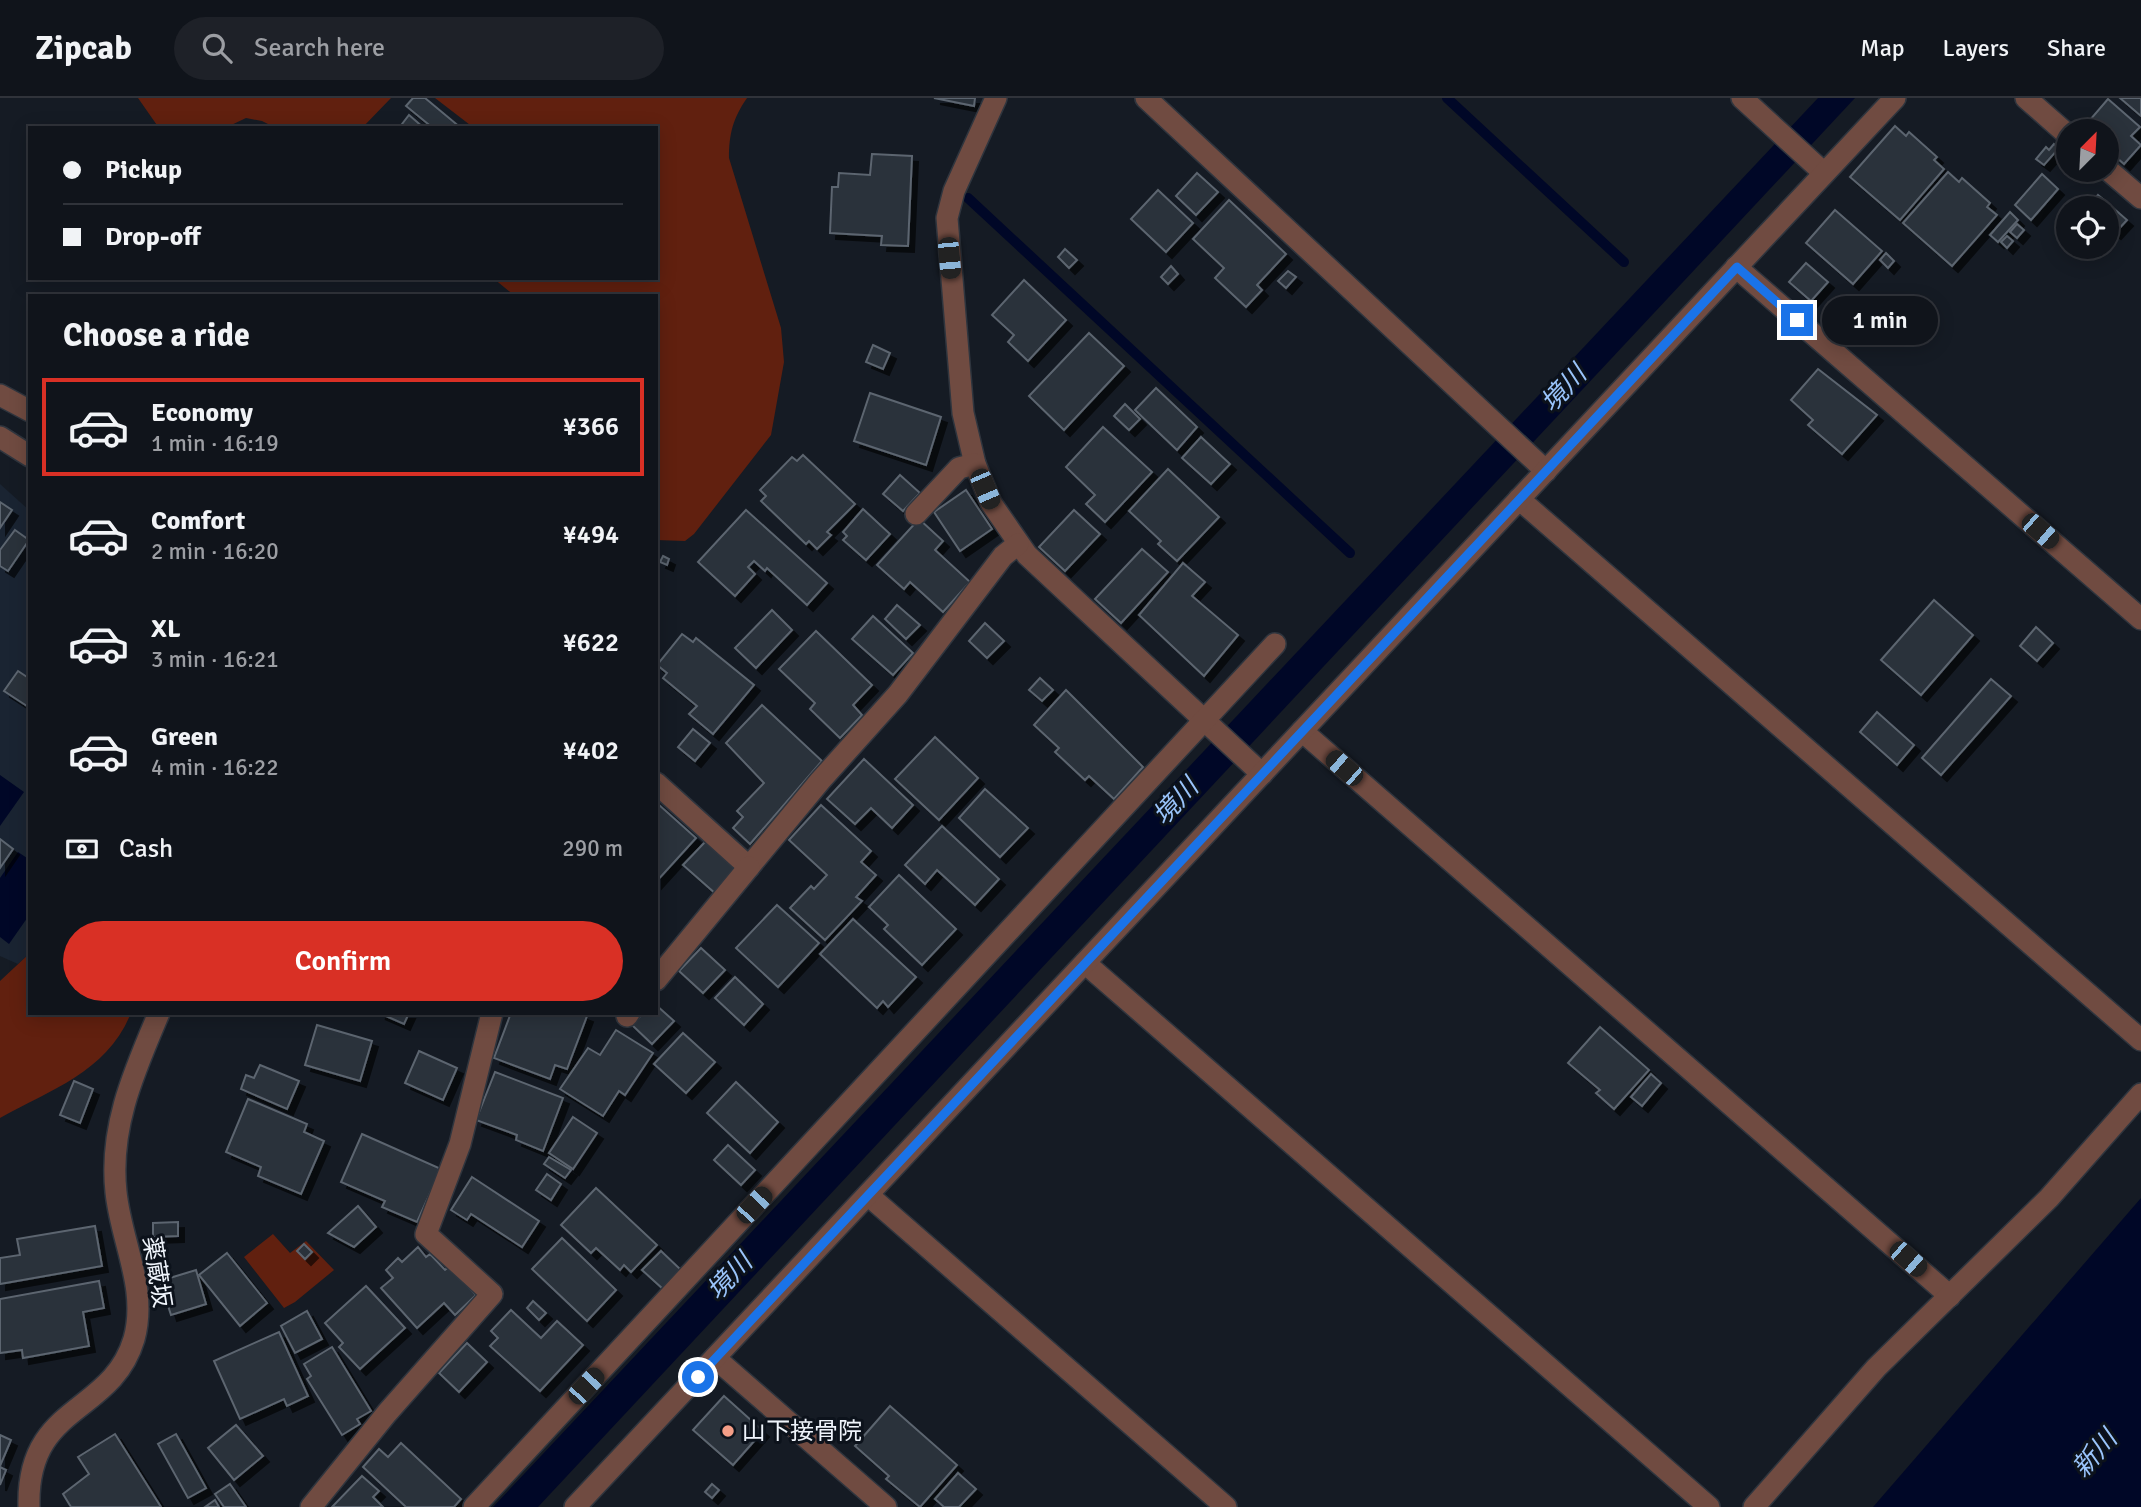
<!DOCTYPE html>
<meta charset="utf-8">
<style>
body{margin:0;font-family:Signika,"Noto Sans JP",sans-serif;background:#1e2128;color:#f1f3f6;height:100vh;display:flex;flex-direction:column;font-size:26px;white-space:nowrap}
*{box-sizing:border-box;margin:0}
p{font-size:23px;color:#9c9ea3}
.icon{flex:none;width:38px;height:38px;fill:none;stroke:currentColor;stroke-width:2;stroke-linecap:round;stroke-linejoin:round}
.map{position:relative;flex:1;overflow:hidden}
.sheet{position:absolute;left:28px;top:196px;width:630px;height:721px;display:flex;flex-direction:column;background:#10141b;border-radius:0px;box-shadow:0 4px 18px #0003,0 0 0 2px #30333a}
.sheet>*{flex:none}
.banner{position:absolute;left:28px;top:28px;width:630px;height:154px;border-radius:0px;box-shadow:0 4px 18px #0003,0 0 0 2px #30333a;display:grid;align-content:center;height:154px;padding:0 35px;background:#10141b}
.needle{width:46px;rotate:24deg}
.buttons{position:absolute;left:2056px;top:21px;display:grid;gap:14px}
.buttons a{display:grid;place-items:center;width:63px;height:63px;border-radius:50%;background:#10141b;box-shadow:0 4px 18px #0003,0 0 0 2px #30333a;font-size:35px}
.end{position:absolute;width:32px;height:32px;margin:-16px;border:9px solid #1a73e8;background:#fff;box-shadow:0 0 0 4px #fff}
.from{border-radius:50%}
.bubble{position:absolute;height:49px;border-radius:24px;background:#10141b;box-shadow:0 4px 18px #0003,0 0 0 2px #30333a;font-size:23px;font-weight:600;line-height:49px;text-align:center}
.car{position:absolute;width:21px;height:42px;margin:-21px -10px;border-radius:9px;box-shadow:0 0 5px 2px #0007;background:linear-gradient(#222 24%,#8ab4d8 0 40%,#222 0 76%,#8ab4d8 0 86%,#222 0)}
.banner b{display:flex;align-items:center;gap:24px;height:66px;font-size:26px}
.banner b+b{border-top:2px solid #30333a}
.banner i{width:18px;height:18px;background:#f1f3f6}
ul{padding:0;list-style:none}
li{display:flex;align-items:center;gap:21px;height:98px;margin:0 14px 10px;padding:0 21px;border:4px solid transparent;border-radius:0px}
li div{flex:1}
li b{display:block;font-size:26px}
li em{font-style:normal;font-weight:600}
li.current{border-color:#d93025}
li>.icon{width:63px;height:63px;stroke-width:1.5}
h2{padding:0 35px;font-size:32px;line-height:84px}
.pay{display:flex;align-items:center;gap:18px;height:77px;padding:0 35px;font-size:26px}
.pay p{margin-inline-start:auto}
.action{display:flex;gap:14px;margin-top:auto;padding:14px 35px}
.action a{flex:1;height:80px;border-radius:42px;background:#d93025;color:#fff;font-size:28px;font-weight:600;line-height:80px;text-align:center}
header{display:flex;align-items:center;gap:42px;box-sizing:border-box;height:98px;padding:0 35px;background:#10141b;border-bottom:2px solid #30333a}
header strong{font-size:33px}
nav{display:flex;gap:38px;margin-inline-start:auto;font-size:24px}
.search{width:490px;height:63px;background:#1e2128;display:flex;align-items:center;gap:18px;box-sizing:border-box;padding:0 24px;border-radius:38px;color:#9c9ea3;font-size:26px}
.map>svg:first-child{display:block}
.built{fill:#1a2432}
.green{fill:#61200f}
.water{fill:#000727}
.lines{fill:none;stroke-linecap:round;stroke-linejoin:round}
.stream{stroke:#000727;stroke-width:10}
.building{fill:#29303a;stroke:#5c656f;stroke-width:2;filter:url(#shadow)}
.minor-casing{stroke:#2f353e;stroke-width:24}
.minor{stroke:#704b41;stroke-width:21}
.route{stroke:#1a73e8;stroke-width:9}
.poi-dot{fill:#f49e87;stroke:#0c121b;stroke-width:2.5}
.labels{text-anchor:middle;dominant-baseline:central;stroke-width:6;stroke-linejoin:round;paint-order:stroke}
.street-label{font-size:24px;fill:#eff4fb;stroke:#0c121b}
.poi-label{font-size:24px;fill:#eff4fb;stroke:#0c121b;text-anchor:start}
.water-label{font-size:26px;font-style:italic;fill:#9ac4fb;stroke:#0c121b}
</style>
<header>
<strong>Zipcab</strong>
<div class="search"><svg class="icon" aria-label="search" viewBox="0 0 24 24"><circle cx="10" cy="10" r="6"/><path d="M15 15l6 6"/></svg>Search here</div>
<nav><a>Map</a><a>Layers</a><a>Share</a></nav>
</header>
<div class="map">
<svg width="2141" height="1409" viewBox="0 0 2141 1409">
<defs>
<filter id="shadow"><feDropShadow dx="6" dy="6" stdDeviation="0" flood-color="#0009"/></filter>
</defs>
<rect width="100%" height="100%" fill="#151b24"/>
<path class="built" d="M0,386L30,413V855L18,866L0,858Z"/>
<g class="green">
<path d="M138,0H391L362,30H276L262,23L246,20L225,30H159Z"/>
<path d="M435,0H747C733,20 729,36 729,60L781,230L784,264L771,337L694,436L685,443L656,442V198H515L493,180H656V30H474Z"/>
<path d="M30,855V915H131C107,974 52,991 0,1020V883Z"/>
<path d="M273,1136L290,1155L306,1143L334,1172L295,1204L284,1210L244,1159Z"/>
</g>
<g class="water">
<path d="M1818,0H1855L538,1409H493Z"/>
<path d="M0,677L24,694L0,728Z"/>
<path d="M18,754L30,762V816L9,846L0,839V780Z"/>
<path d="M2141,1100V1409H1873Z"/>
</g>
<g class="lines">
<g class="stream">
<path d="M1447,0L1624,164"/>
<path d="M968,100L1350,455"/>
</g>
</g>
<g class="building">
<path d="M413,0H425L461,30H433L406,8Z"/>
<path d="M934,0H975L974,8Z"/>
<path d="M2120,0H2141V18Z"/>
<path d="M2108,1L2140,29L2131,38L2141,47L2124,66L2107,51V33H2087L2083,30Z"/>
<path d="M409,17L424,30H399Z"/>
<path d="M1895,28L1906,38L1909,34L1937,59L1934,62L1944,71L1900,122L1850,79Z"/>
<path d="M2054,46L2059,50L2044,67L2036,61L2046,49L2049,52Z"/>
<path d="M872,56L912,58L908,148L881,147L882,138L830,135L832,89H838L839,75L870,77Z"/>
<path d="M1948,74L1959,84L1962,80L1990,105L1987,109L1997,117L1952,168L1903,125Z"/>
<path d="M1197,75L1218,94L1196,117L1176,98Z"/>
<path d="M2042,76L2058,91L2031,122L2015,107Z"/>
<path d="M1158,92L1193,125L1166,154L1131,121Z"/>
<path d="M2098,97L2104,102L2092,110L2089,107Z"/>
<path d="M1229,102L1286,156L1257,187L1262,192L1246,209L1215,180L1224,170L1193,141Z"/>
<path d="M2104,102L2127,122L2115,135L2107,128V110H2097Z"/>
<path d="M1835,112L1882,153L1853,186L1806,145Z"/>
<path d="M2010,114L2018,122L1998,144L1990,137Z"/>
<path d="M2017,126L2024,132L2017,140L2010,134Z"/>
<path d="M2007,138L2013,143L2007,150L2001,144Z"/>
<path d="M1065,151L1077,162L1069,170L1058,159Z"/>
<path d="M1886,155L1894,163L1888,170L1880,162Z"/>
<path d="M1806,165L1828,184L1811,203L1789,184Z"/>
<path d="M1171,168L1178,176L1168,186L1161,179Z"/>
<path d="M1288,173L1296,179L1286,190L1278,183Z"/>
<path d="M1024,182L1066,222L1028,263L1008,244L1014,237L992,217Z"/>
<path d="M1089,235L1124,268L1064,332L1029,298Z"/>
<path d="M873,247L890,255L883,271L866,264Z"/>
<path d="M1818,271L1877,317L1842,356L1808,327L1813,322L1791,302Z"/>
<path d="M1156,290L1197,329L1177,352L1135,312Z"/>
<path d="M870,295L941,319L926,367L854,343Z"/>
<path d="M1125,306L1140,321L1129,332L1114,318Z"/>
<path d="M1103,329L1152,374L1105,424L1086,406L1095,397L1066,369Z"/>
<path d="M1201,339L1230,366L1211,386L1182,360Z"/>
<path d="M803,357L855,406L827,434L831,437L817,451L809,443L806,446L761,403L766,398L760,392L792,359L797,363Z"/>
<path d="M1168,371L1219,419L1177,463L1158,446L1161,443L1129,413Z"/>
<path d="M900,377L920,395L903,413L883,396Z"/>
<path d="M966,392L992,431L960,453L934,414Z"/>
<path d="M0,404L12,412L0,430Z"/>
<path d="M863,411L890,436L866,462L843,442L847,438L843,434Z"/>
<path d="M746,412L827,485L807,507L767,470L765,473L754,463L748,469L755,476L735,498L698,464Z"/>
<path d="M1074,412L1100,436L1065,473L1039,449Z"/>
<path d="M919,421L943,443L935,452L970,484L943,514L910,484L904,491L877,467Z"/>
<path d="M15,432L29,442L8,473L0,468V452Z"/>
<path d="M1142,451L1168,474L1121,525L1095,501Z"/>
<path d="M663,458L669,461L667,467L660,464Z"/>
<path d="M1183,465L1205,484L1192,498L1238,537L1204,578L1139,517Z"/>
<path d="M1934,502L1973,537L1921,597L1881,562Z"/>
<path d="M897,507L920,527L906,541L885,521Z"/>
<path d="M772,512L792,532L756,570L735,550Z"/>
<path d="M873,518L913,555L893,577L852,541Z"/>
<path d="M985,525L1004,543L987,560L969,543Z"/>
<path d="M2036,529L2053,545L2037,563L2020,548Z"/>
<path d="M816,533L872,587L853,607L862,617L840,640L810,611L815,605L779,571Z"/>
<path d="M682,536L693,544L696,540L754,587L713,636L689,616L697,608L663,580L667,575L657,567Z"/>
<path d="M18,573L30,581V610L4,593Z"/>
<path d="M1040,580L1053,592L1042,603L1029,592Z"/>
<path d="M1991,581L2011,598L1941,677L1922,660Z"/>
<path d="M1066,592L1143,669L1114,701L1089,678L1085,682L1055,654L1059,650L1034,627Z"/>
<path d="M762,607L822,663L750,746L733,730L743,719L737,713L764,685L726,645Z"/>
<path d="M1877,614L1914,647L1897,667L1860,634Z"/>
<path d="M693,631L710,645L695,663L678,649Z"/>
<path d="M935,639L978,680L939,722L895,681Z"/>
<path d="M864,661L913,707L892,730L871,710L855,726L827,701Z"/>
<path d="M985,691L1028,730L1000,759L959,720Z"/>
<path d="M658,706L696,740L656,784V707Z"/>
<path d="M821,707L871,753L861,764L876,777L856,799L862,803L825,842L790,810L811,788L814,791L827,777L789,742Z"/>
<path d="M942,728L999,781L975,807L937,772L925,786L905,767Z"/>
<path d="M0,741L13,751L0,770Z"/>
<path d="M706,743L737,772L716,796L683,767Z"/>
<path d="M899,777L956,831L922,867L884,831L888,827L869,809Z"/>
<path d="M777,807L819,845L778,889L736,850Z"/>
<path d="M853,821L916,879L888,909L883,903L877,910L820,856Z"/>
<path d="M701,850L725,872L703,895L679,873Z"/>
<path d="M735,879L763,906L744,927L715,900Z"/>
<path d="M656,907L674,923L652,946L632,927L643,915H656Z"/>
<path d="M379,915H409L404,926Z"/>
<path d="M511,915H579L587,918L567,971L555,967L550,981L494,960Z"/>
<path d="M317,927L372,943L360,983L305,967Z"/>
<path d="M1600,929L1649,972L1614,1011L1596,995L1600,992L1568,965Z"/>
<path d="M616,932L653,955L625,997L619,993L603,1018L560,991L588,950L600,957Z"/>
<path d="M683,935L715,964L686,995L654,966Z"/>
<path d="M419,953L457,970L443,1002L405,985Z"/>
<path d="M260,967L299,983L287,1011L241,991L246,977L254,980Z"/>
<path d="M495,974L563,1000L543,1053L516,1042L517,1037L476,1022Z"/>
<path d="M1651,976L1661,985L1642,1008L1631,999Z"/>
<path d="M74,983L93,991L80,1025L60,1017Z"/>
<path d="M736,984L778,1024L750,1055L707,1015Z"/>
<path d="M248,1001L307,1026L304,1034L324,1043L301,1096L258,1078L261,1069L226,1054Z"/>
<path d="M573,1019L597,1035L573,1071L549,1055Z"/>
<path d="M362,1036L441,1071L417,1124L382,1109L385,1103L341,1084Z"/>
<path d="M728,1047L755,1072L741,1087L714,1062Z"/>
<path d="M549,1059L571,1072L565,1080L544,1066Z"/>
<path d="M547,1076L561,1086L551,1102L536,1092Z"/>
<path d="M472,1079L539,1123L522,1149L471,1116L467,1122L451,1112Z"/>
<path d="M596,1090L657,1147L631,1174L624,1167L620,1172L596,1150L591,1155L561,1127Z"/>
<path d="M358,1108L376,1129L354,1149L328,1135Z"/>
<path d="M178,1124V1138L153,1139V1125Z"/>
<path d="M95,1128L102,1168L0,1186V1160L20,1157L17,1141Z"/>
<path d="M562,1140L616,1192L587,1223L532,1171Z"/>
<path d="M304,1146L312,1154L305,1161L297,1153Z"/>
<path d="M418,1149L426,1159L430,1156L445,1172L450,1168L476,1197L455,1217L444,1205L417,1230L381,1190L393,1180L386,1172L398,1160L402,1164Z"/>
<path d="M661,1153L681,1172L663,1191L642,1172Z"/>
<path d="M227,1155L267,1205L240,1228L199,1177Z"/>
<path d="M196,1172L206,1206L171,1217L160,1183Z"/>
<path d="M99,1183L104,1210L83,1214L89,1248L23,1260L22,1252L0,1255V1201Z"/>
<path d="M366,1188L405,1230L360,1271L339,1249L343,1245L325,1225Z"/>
<path d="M533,1203L546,1215L539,1222L527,1210Z"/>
<path d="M511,1212L541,1240L557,1223L583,1247L540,1293L490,1248L498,1240L491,1233Z"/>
<path d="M307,1213L322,1241L295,1255L281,1228Z"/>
<path d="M279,1234L308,1298L287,1308L284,1301L240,1321L214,1263Z"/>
<path d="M467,1245L487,1264L459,1294L439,1275Z"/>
<path d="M332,1249L371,1313L357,1321L360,1326L342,1337L307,1281L311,1278L304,1266Z"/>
<path d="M724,1298L763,1333L733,1367L693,1332Z"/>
<path d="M890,1308L957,1367L920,1409L886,1381L889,1378L855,1348Z"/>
<path d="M236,1327L263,1358L234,1382L208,1350Z"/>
<path d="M115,1336L161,1409H71L63,1396L89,1376L78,1359Z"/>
<path d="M176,1336L206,1390L188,1400L158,1346Z"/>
<path d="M0,1337L11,1342L0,1368Z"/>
<path d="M401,1345L461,1401L454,1409H406L363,1369L379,1351L388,1359Z"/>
<path d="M0,1369L6,1372L0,1387Z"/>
<path d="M958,1375L976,1391L959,1409H944L935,1401Z"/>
<path d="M362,1378L379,1393L373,1399L383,1409H332Z"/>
<path d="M230,1386L246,1409H224L215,1396Z"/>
<path d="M712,1386L719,1392L712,1400L705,1394Z"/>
<path d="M215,1402L219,1409H205Z"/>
</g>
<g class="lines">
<defs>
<g id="minor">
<path d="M996,0L954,93L947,120L963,315L975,366L991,405L1027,457L1262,676"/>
<path d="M1146,0L1546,373"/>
<path d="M1742,0L1824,75"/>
<path d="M2026,0L2068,37"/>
<path d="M2107,71L2141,100"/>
<path d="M1736,169L2141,521"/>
<path d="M0,297L30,313"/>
<path d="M0,339L30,358"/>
<path d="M1519,401L2141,942"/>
<path d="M916,416L959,370L975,366"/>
<path d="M1302,633L1950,1198"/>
<path d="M656,685L749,769L820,683L898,596L1003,458L1018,446"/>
<path d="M1085,865L1709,1409"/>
<path d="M656,882L749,769"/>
<path d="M627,918L629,915"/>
<path d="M868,1097L1226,1409"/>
<path d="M715,1260L886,1409"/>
<path d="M29,1409C26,1305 111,1318 134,1241C148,1190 121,1144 116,1094C109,1029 134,974 159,915"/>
<path d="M311,1409L387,1315L492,1196L426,1136L460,1046L492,915"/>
<path d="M474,1409L1275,546"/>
<path d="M575,1409L1895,0"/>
<path d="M1754,1409L1876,1270L2049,1100L2141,996"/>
</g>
</defs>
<use href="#minor" class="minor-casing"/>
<use href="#minor" class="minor"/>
</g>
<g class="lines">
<path class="route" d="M698,1279L1737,169L1797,222"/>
</g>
<circle class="poi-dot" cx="728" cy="1333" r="7"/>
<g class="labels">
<g class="street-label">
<text transform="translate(157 1174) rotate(81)">薬蔵坂</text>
</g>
<g class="poi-label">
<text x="742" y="1333">山下接骨院</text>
</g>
<g class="water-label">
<text transform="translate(1564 291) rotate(-47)">境川</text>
<text transform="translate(1176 704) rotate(-47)">境川</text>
<text transform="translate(730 1179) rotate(-47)">境川</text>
<text transform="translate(2095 1356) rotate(-49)">新川</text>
</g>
</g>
</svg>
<div class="buttons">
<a><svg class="needle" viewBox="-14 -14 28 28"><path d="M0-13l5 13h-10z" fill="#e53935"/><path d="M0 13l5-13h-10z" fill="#9c9ea3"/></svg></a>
<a><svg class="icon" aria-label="locate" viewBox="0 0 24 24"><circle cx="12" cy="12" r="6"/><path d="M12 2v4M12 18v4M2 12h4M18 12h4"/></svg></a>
</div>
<i class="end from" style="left:698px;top:1279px"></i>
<i class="end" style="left:1797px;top:222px"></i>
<div class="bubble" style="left:1822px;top:198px;width:116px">1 min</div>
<i class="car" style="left:949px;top:160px;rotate:175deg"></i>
<i class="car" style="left:985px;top:391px;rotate:157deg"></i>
<i class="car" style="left:2040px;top:433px;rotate:131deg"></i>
<i class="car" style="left:1344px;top:670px;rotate:311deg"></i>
<i class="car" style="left:754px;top:1107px;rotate:43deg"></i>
<i class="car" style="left:1908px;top:1161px;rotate:131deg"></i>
<i class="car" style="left:586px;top:1288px;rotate:43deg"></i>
<div class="banner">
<b><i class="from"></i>Pickup</b>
<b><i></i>Drop-off</b>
</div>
<section class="sheet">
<h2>Choose a ride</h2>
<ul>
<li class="current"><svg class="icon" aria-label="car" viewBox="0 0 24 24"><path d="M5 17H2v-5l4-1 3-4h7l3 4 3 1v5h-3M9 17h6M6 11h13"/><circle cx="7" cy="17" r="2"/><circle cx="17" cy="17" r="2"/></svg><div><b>Economy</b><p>1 min · 16:19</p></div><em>¥366</em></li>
<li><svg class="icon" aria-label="car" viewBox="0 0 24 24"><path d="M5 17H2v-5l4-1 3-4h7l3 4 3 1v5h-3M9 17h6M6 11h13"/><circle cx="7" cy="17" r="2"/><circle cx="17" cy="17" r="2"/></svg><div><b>Comfort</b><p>2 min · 16:20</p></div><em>¥494</em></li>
<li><svg class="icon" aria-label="car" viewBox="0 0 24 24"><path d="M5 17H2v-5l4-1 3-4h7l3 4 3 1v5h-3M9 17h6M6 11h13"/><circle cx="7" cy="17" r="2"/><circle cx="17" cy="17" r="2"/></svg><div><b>XL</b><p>3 min · 16:21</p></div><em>¥622</em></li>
<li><svg class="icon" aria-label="car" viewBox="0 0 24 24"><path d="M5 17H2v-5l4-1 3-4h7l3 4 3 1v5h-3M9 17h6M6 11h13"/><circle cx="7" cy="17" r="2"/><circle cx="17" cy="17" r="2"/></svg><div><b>Green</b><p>4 min · 16:22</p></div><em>¥402</em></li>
</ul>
<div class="pay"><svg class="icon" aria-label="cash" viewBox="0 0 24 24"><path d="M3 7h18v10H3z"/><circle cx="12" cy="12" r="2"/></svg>Cash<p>290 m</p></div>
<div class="action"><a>Confirm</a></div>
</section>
</div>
